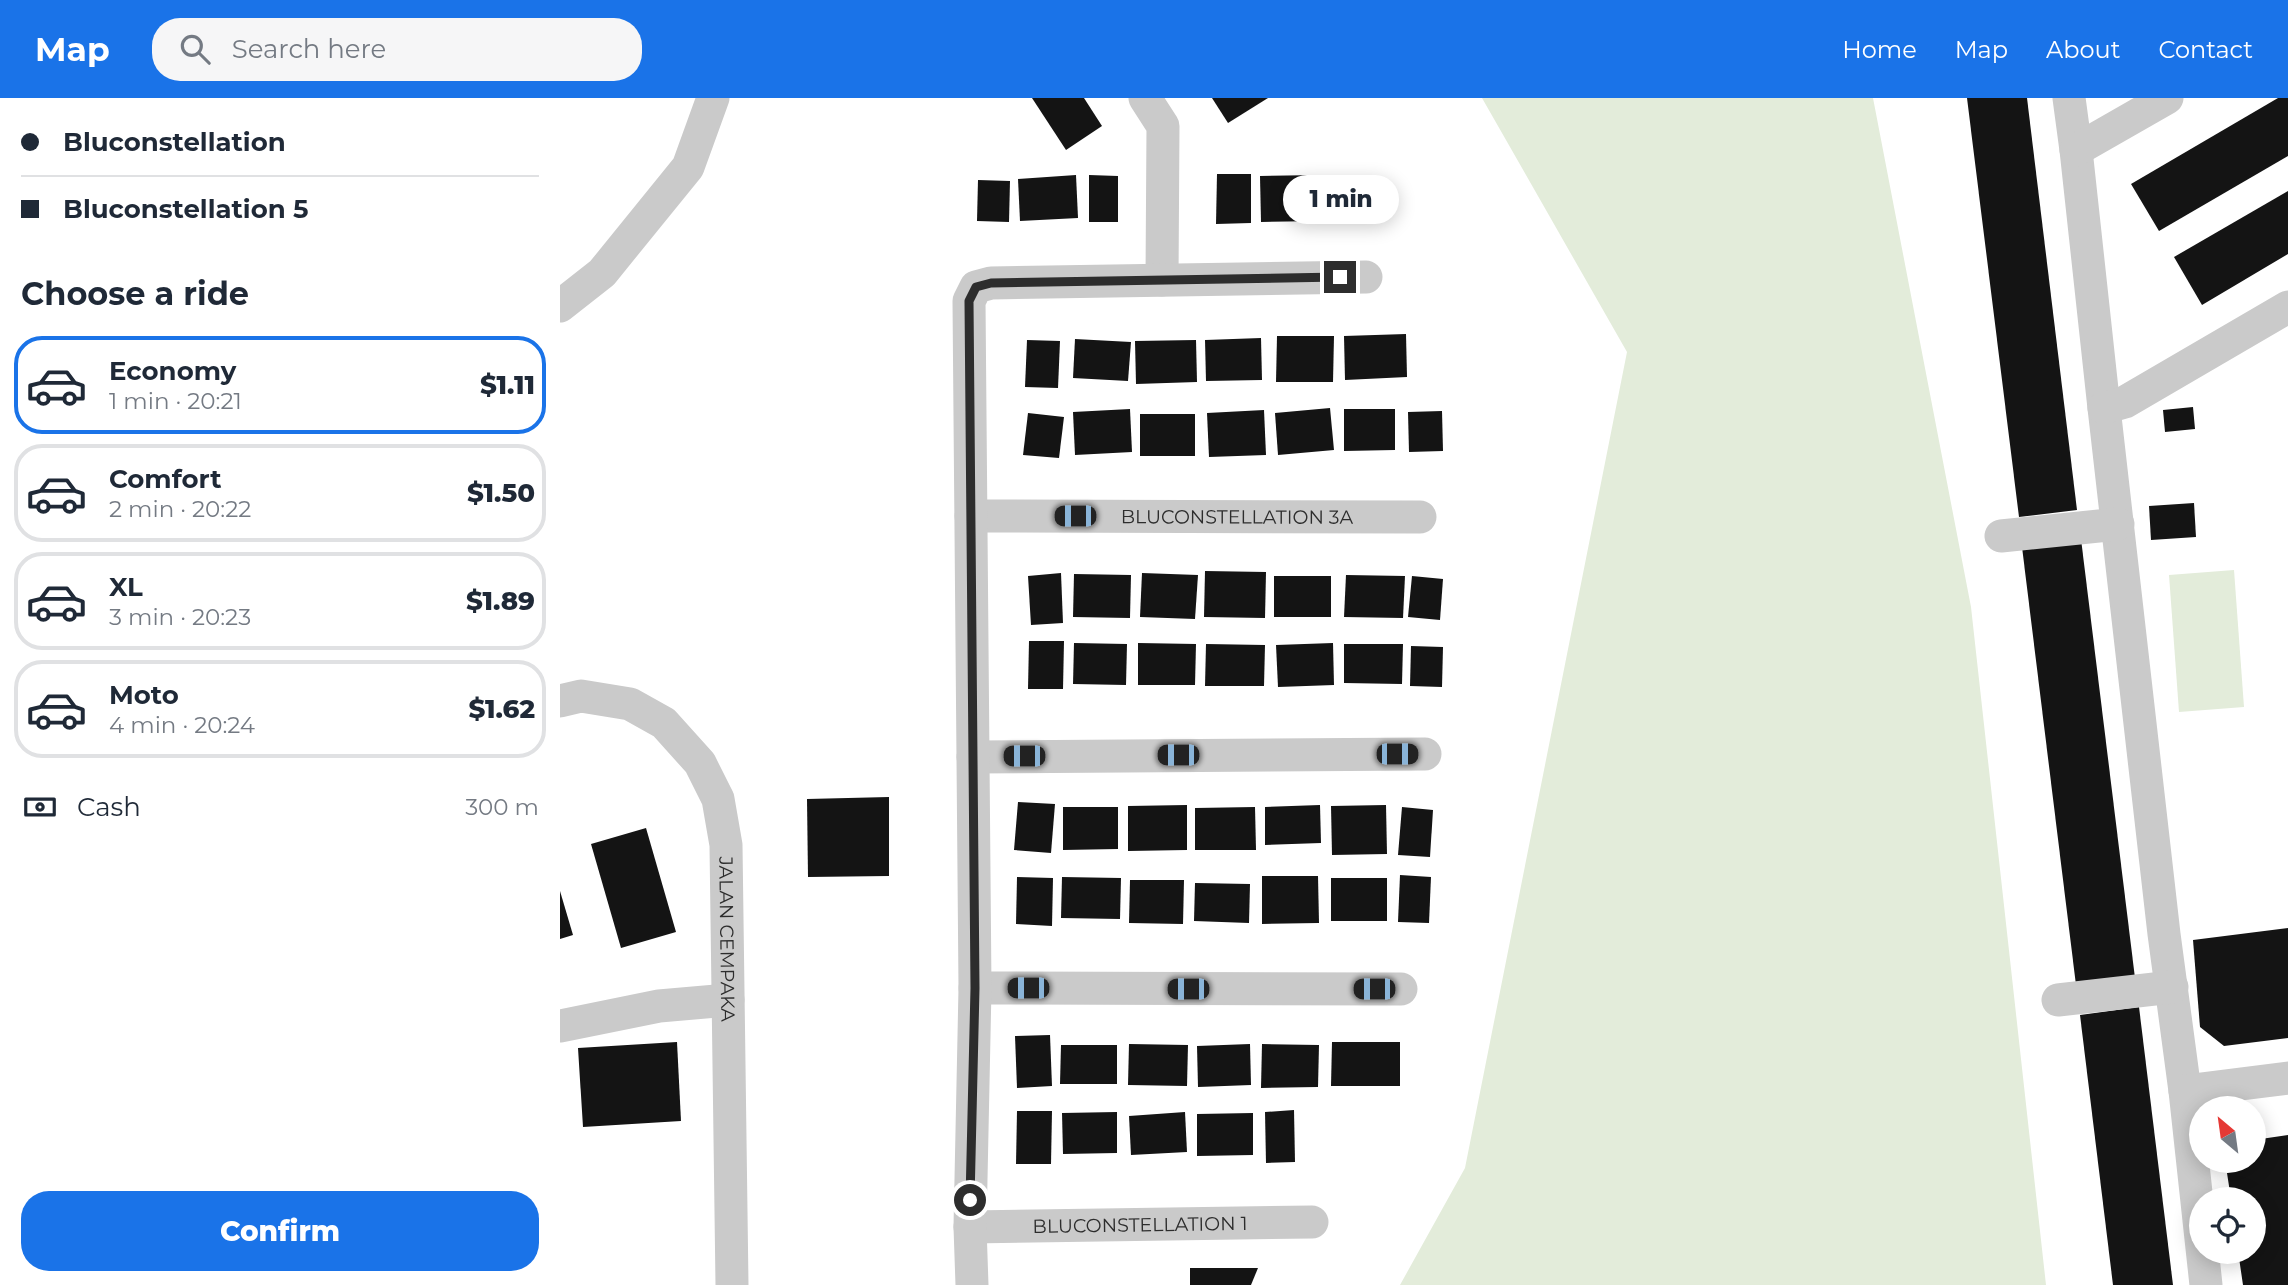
<!DOCTYPE html>
<meta charset="utf-8">
<style>
body{margin:0;font-family:Montserrat,sans-serif;background:#f6f6f7;color:#1f2937;height:100vh;display:flex;flex-direction:column;font-size:26px;white-space:nowrap}
*{box-sizing:border-box;margin:0}
p{font-size:23px;color:#747a83}
.icon{flex:none;width:38px;height:38px;fill:none;stroke:currentColor;stroke-width:2;stroke-linecap:round;stroke-linejoin:round}
.map{position:relative;flex:1;overflow:hidden}
.details{display:flex;flex-direction:column;background:#fff;width:560px}
.details>*{flex:none}
.guide{display:grid;align-content:center;height:154px;padding:0 21px;background:#fff}
.needle{width:46px;rotate:331deg}
.tools{position:absolute;left:1629px;top:998px;display:grid;gap:14px}
.tools a{display:grid;place-items:center;width:77px;height:77px;border-radius:50%;background:#fff;box-shadow:0 4px 18px #0003;font-size:35px}
.end{position:absolute;width:32px;height:32px;margin:-16px;border:9px solid #2d2d2d;background:#fff;box-shadow:0 0 0 4px #fff}
.from{border-radius:50%}
.bubble{position:absolute;height:49px;border-radius:24px;background:#fff;box-shadow:0 4px 18px #0003;font-size:23px;font-weight:800;line-height:49px;text-align:center}
.car{position:absolute;width:21px;height:42px;margin:-21px -10px;border-radius:9px;box-shadow:0 0 5px 2px #0007;background:linear-gradient(#222 24%,#8ab4d8 0 40%,#222 0 76%,#8ab4d8 0 86%,#222 0)}
.guide b{display:flex;align-items:center;gap:24px;height:66px;font-size:26px}
.guide b+b{border-top:2px solid #e0e1e3}
.guide i{width:18px;height:18px;background:#1f2937}
ul{padding:0;list-style:none}
li{display:flex;align-items:center;gap:21px;height:98px;margin:0 14px 10px;padding:0 7px;border:4px solid #e0e1e3;border-radius:28px}
li div{flex:1}
li b{display:block;font-size:26px}
li em{font-style:normal;font-weight:800}
li.current{border-color:#1a73e8}
li>.icon{width:63px;height:63px;stroke-width:1.5}
h2{padding:0 21px;font-size:32px;line-height:84px}
.pay{display:flex;align-items:center;gap:18px;height:77px;padding:0 21px;font-size:26px}
.pay p{margin-inline-start:auto}
.cta{display:flex;gap:14px;margin-top:auto;padding:14px 21px}
.cta a{flex:1;height:80px;border-radius:28px;background:#1a73e8;color:#fff;font-size:28px;font-weight:800;line-height:80px;text-align:center}
header{display:flex;align-items:center;gap:42px;box-sizing:border-box;height:98px;padding:0 35px;background:#1a73e8;color:#fff}
header strong{font-size:33px}
nav{display:flex;gap:38px;margin-inline-start:auto;font-size:24px}
.search{width:490px;height:63px;background:#f6f6f7;display:flex;align-items:center;gap:18px;box-sizing:border-box;padding:0 24px;border-radius:28px;color:#747a83;font-size:26px}
main{display:flex;flex:1;min-height:0}
.map>svg:first-child{display:block}
.green{fill:#e3ecda}
.building{fill:#141414}
.lines{fill:none;stroke-linecap:round;stroke-linejoin:round}
.minor{stroke:#cacaca;stroke-width:33}
.route{stroke:#2d2d2d;stroke-width:9}
.labels{text-anchor:middle;dominant-baseline:central;stroke-width:7;stroke-linejoin:round;paint-order:stroke}
.street-label{font-size:19px;fill:#2d2d2d;stroke:#fff}
</style>
<header>
<strong>Map</strong>
<div class="search"><svg class="icon" aria-label="search" viewBox="0 0 24 24"><circle cx="10" cy="10" r="6"/><path d="M15 15l6 6"/></svg>Search here</div>
<nav><a>Home</a><a>Map</a><a>About</a><a>Contact</a></nav>
</header>
<main>
<section class="details">
<div class="guide">
<b><i class="from"></i>Bluconstellation</b>
<b><i></i>Bluconstellation 5</b>
</div>
<h2>Choose a ride</h2>
<ul>
<li class="current"><svg class="icon" aria-label="car" viewBox="0 0 24 24"><path d="M5 17H2v-5l4-1 3-4h7l3 4 3 1v5h-3M9 17h6M6 11h13"/><circle cx="7" cy="17" r="2"/><circle cx="17" cy="17" r="2"/></svg><div><b>Economy</b><p>1 min · 20:21</p></div><em>$1.11</em></li>
<li><svg class="icon" aria-label="car" viewBox="0 0 24 24"><path d="M5 17H2v-5l4-1 3-4h7l3 4 3 1v5h-3M9 17h6M6 11h13"/><circle cx="7" cy="17" r="2"/><circle cx="17" cy="17" r="2"/></svg><div><b>Comfort</b><p>2 min · 20:22</p></div><em>$1.50</em></li>
<li><svg class="icon" aria-label="car" viewBox="0 0 24 24"><path d="M5 17H2v-5l4-1 3-4h7l3 4 3 1v5h-3M9 17h6M6 11h13"/><circle cx="7" cy="17" r="2"/><circle cx="17" cy="17" r="2"/></svg><div><b>XL</b><p>3 min · 20:23</p></div><em>$1.89</em></li>
<li><svg class="icon" aria-label="car" viewBox="0 0 24 24"><path d="M5 17H2v-5l4-1 3-4h7l3 4 3 1v5h-3M9 17h6M6 11h13"/><circle cx="7" cy="17" r="2"/><circle cx="17" cy="17" r="2"/></svg><div><b>Moto</b><p>4 min · 20:24</p></div><em>$1.62</em></li>
</ul>
<div class="pay"><svg class="icon" aria-label="cash" viewBox="0 0 24 24"><path d="M3 7h18v10H3z"/><circle cx="12" cy="12" r="2"/></svg>Cash<p>300 m</p></div>
<div class="cta"><a>Confirm</a></div>
</section>
<div class="map">
<svg width="1728" height="1187" viewBox="0 0 1728 1187">
<rect width="100%" height="100%" fill="#fff"/>
<g class="green">
<path d="M922,0H1313L1411,509L1486,1187H840L905,1070L1067,254Z"/>
<path d="M1674,472L1684,609L1619,614L1609,477Z"/>
</g>
<g class="building">
<path d="M472,0H524L542,28L506,52Z"/>
<path d="M652,0H708L668,25Z"/>
<path d="M1407,0H1467L1517,412L1459,419Z"/>
<path d="M1718,0H1728V58L1599,133L1571,86Z"/>
<path d="M657,76H691V125L656,126Z"/>
<path d="M516,77L518,120L460,123L458,81Z"/>
<path d="M529,77L558,78V124H529Z"/>
<path d="M761,77V123L701,124L700,78Z"/>
<path d="M418,82L450,83L449,124L417,123Z"/>
<path d="M1728,93V156L1642,207L1614,159Z"/>
<path d="M846,236L847,279L785,282L784,238Z"/>
<path d="M717,238H774L773,284H716Z"/>
<path d="M701,240L702,282L646,283L645,242Z"/>
<path d="M515,241L571,244L568,283L513,280Z"/>
<path d="M467,242L500,243L498,290L465,289Z"/>
<path d="M636,242L637,284L576,286L575,243Z"/>
<path d="M1633,309L1635,331L1605,334L1603,312Z"/>
<path d="M770,310L774,352L718,357L715,315Z"/>
<path d="M570,311L572,354L515,357L513,314Z"/>
<path d="M784,311H835V352L784,353Z"/>
<path d="M704,312L706,357L649,359L647,315Z"/>
<path d="M882,313L883,353L849,354L848,314Z"/>
<path d="M468,315L504,319L499,360L463,357Z"/>
<rect x="580" y="316" width="55" height="42"/>
<path d="M1634,405L1636,439L1591,442L1589,408Z"/>
<path d="M1521,441L1575,880L1516,887L1462,449Z"/>
<path d="M645,473L706,474L705,520L644,519Z"/>
<path d="M501,475L503,525L471,527L468,478Z"/>
<path d="M582,475L638,477L635,521L580,519Z"/>
<path d="M514,476L571,477L570,520L513,519Z"/>
<path d="M786,477L845,478L843,520L784,519Z"/>
<rect x="714" y="478" width="57" height="41"/>
<path d="M852,478L883,481L880,522L848,519Z"/>
<path d="M469,543H504L503,591H468Z"/>
<path d="M514,545L567,546L566,587L513,586Z"/>
<path d="M578,545L636,546L635,587H578Z"/>
<path d="M773,545L774,587L718,589L716,547Z"/>
<path d="M646,546L705,547L704,588H645Z"/>
<path d="M784,546H843L842,586L784,585Z"/>
<path d="M851,548L883,549L882,589L850,588Z"/>
<path d="M329,699V778L248,779L247,701Z"/>
<path d="M458,704L495,706L491,755L454,752Z"/>
<path d="M627,707V752L568,753V708Z"/>
<path d="M760,707L761,745L705,747V709Z"/>
<path d="M826,707L827,756L772,757L771,708Z"/>
<path d="M503,709H558V751L503,752Z"/>
<path d="M695,709L696,752H635V710Z"/>
<path d="M842,709L873,712L870,759L838,757Z"/>
<path d="M86,730L116,834L61,850L31,746Z"/>
<path d="M840,777L871,779L869,825L838,824Z"/>
<path d="M702,778H758L759,825L702,826Z"/>
<path d="M457,779L493,780L492,828L456,826Z"/>
<path d="M502,779L561,780L560,821L501,820Z"/>
<rect x="771" y="780" width="56" height="43"/>
<path d="M570,782H624L623,826L569,825Z"/>
<path d="M635,785L690,786L689,825L634,823Z"/>
<path d="M0,793L13,837L0,841Z"/>
<path d="M1728,830V940L1664,948L1640,929L1633,842Z"/>
<path d="M1579,909L1613,1187H1553L1520,917Z"/>
<path d="M490,937L492,988L457,990L455,938Z"/>
<path d="M117,944L121,1023L23,1029L18,950Z"/>
<path d="M772,944H840V988H771Z"/>
<path d="M569,946L628,947L627,988L568,987Z"/>
<path d="M690,946L691,987L638,989L637,948Z"/>
<path d="M702,946L759,947L758,989L701,990Z"/>
<path d="M501,947H557V986H500Z"/>
<path d="M734,1012L735,1064L706,1065L705,1014Z"/>
<path d="M457,1013H492L491,1066H456Z"/>
<path d="M557,1014V1055L503,1056L502,1015Z"/>
<path d="M625,1014L627,1054L571,1057L569,1018Z"/>
<path d="M693,1015V1057L637,1058V1016Z"/>
<path d="M1728,1037V1187H1683L1678,1153H1694V1101H1671L1665,1062H1694V1042Z"/>
<path d="M630,1170H698L691,1187H630Z"/>
</g>
<g class="lines">
<g class="minor">
<path d="M585,0L603,28L602,182"/>
<path d="M1509,0L1516,52L1544,310L1604,836L1625,993L1646,1187"/>
<path d="M1516,52L1607,0"/>
<path d="M0,208L42,175L128,69L153,0"/>
<path d="M1544,310L1565,304L1728,209"/>
<path id="s1" d="M411,418L860,419"/>
<path d="M1441,438L1558,426"/>
<path id="s2" d="M0,603L21,598L70,606L104,625L140,665L158,701L166,747L172,1187"/>
<path d="M413,659L865,656"/>
<path d="M415,890L841,891"/>
<path d="M1498,902L1612,889"/>
<path d="M0,928L99,908L168,902"/>
<path d="M1625,993L1728,980"/>
<path id="s3" d="M410,1129L752,1124"/>
<path d="M412,1187L410,1129L415,890L409,203L416,189L431,185L806,179"/>
</g>
</g>
<g class="lines">
<path class="route" d="M410,1102L415,890L409,203L416,189L431,185L780,179"/>
</g>
<g class="labels">
<g class="street-label">
<text stroke="none"><textPath href="#s1" startOffset="266">BLUCONSTELLATION 3A</textPath></text>
<text stroke="none"><textPath href="#s2" startOffset="345">JALAN CEMPAKA</textPath></text>
<text stroke="none"><textPath href="#s3" startOffset="170">BLUCONSTELLATION 1</textPath></text>
</g>
</g>
</svg>
<div class="tools">
<a><svg class="needle" viewBox="-14 -14 28 28"><path d="M0-13l5 13h-10z" fill="#e53935"/><path d="M0 13l5-13h-10z" fill="#747a83"/></svg></a>
<a><svg class="icon" aria-label="locate" viewBox="0 0 24 24"><circle cx="12" cy="12" r="6"/><path d="M12 2v4M12 18v4M2 12h4M18 12h4"/></svg></a>
</div>
<i class="end from" style="left:410px;top:1102px"></i>
<i class="end" style="left:780px;top:179px"></i>
<div class="bubble" style="left:723px;top:77px;width:116px">1 min</div>
<i class="car" style="left:515px;top:418px;rotate:270deg"></i>
<i class="car" style="left:837px;top:656px;rotate:90deg"></i>
<i class="car" style="left:618px;top:657px;rotate:270deg"></i>
<i class="car" style="left:464px;top:658px;rotate:270deg"></i>
<i class="car" style="left:468px;top:890px;rotate:270deg"></i>
<i class="car" style="left:628px;top:891px;rotate:270deg"></i>
<i class="car" style="left:814px;top:891px;rotate:270deg"></i>
</div>
</main>
